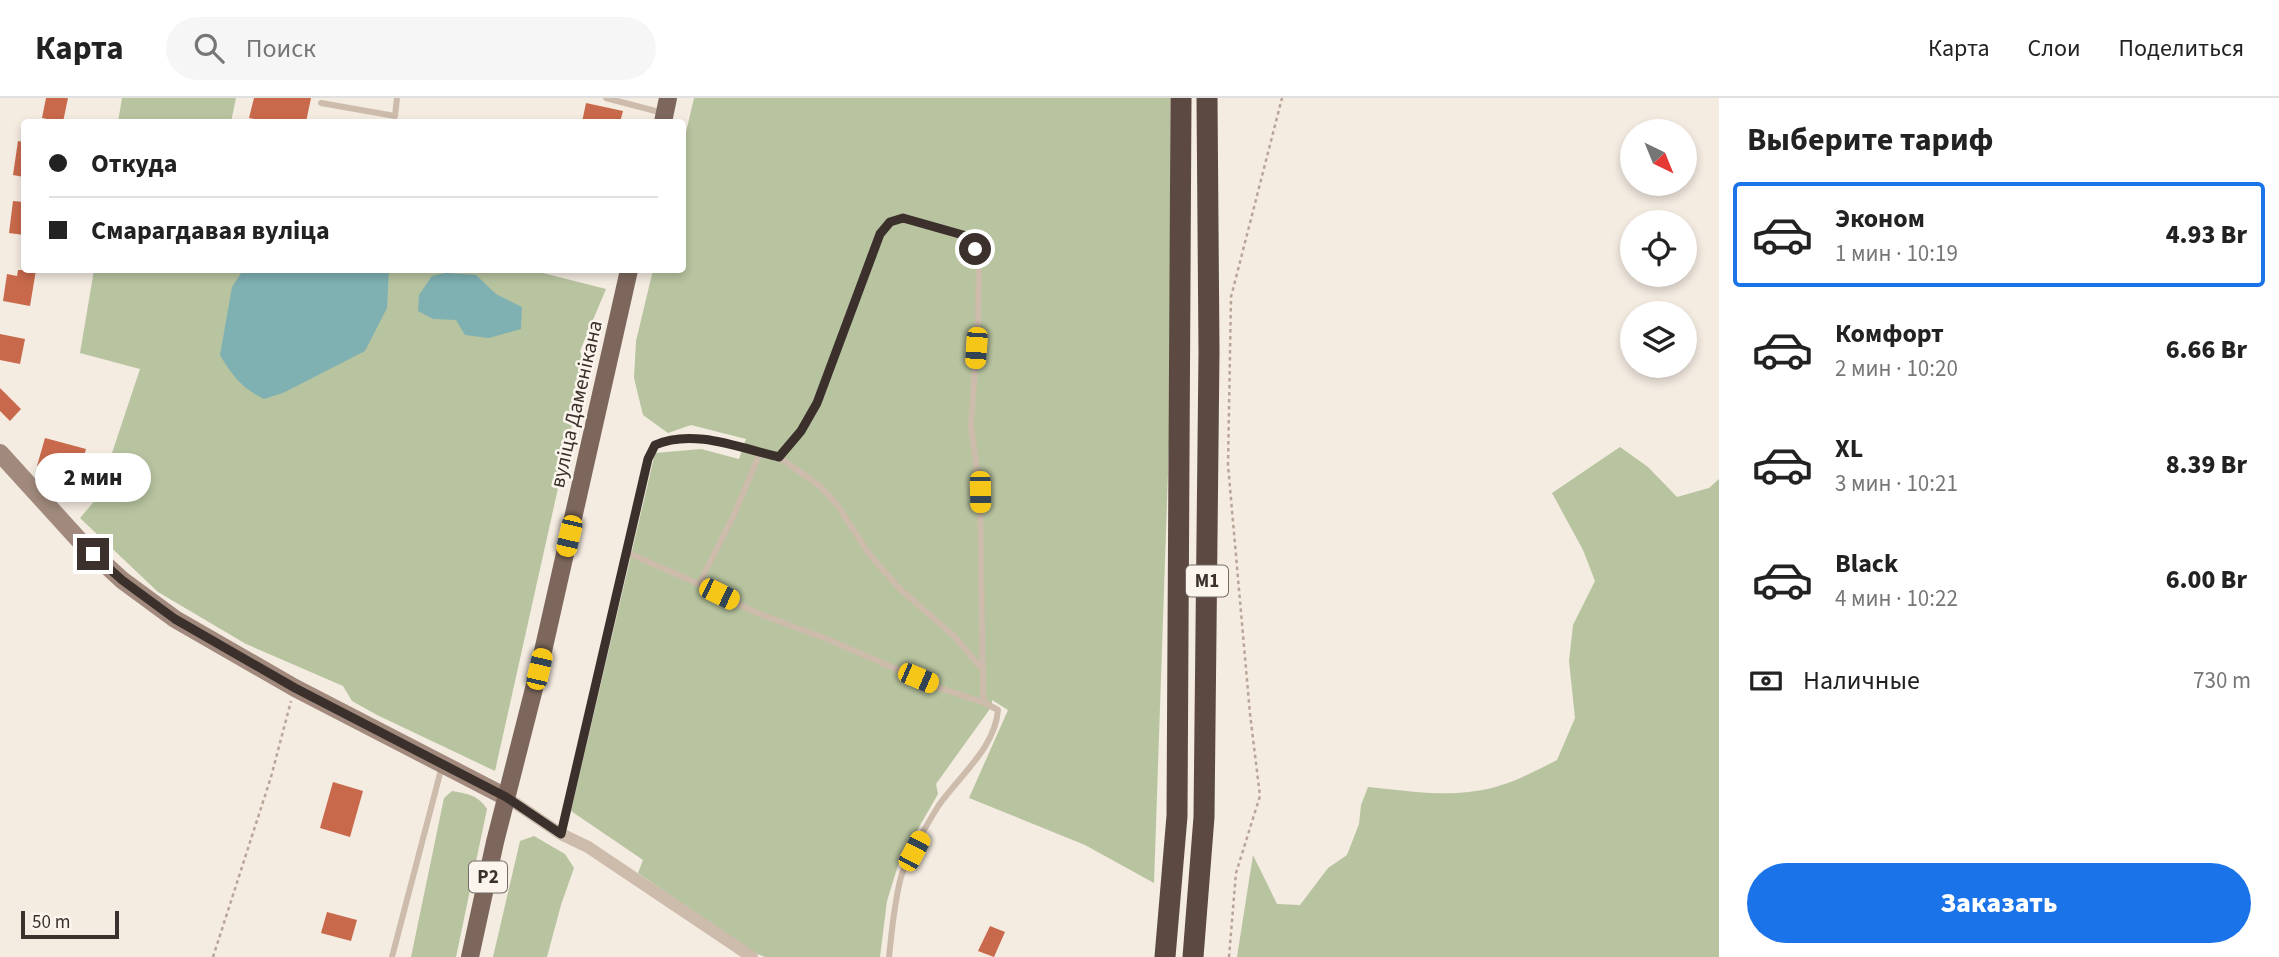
<!DOCTYPE html>
<html lang="ru">
<meta charset="utf-8">
<style>
body{margin:0;font-family:"Source Sans 3",sans-serif;background:#f6f6f6;color:#222;height:100vh;display:flex;flex-direction:column;font-size:26px;white-space:nowrap}
*{box-sizing:border-box;margin:0}
p{font-size:23px;color:#767676}
.icon{flex:none;width:38px;height:38px;fill:none;stroke:currentColor;stroke-width:2;stroke-linecap:round;stroke-linejoin:round}
.map{position:relative;flex:1;overflow:hidden}
.details{display:flex;flex-direction:column;background:#fff;width:560px}
.details>*{flex:none}
.banner{position:absolute;left:21px;top:21px;width:665px;height:154px;border-radius:7px;box-shadow:0 4px 10px #0003;display:grid;align-content:center;height:154px;padding:0 28px;background:#fff}
.needle{width:46px;rotate:137deg}
.buttons{position:absolute;left:1620px;top:21px;display:grid;gap:14px}
.buttons a{display:grid;place-items:center;width:77px;height:77px;border-radius:50%;background:#fff;box-shadow:0 4px 10px #0003;font-size:35px}
.scale{position:absolute;left:21px;bottom:18px;width:98px;box-sizing:border-box;padding-left:7px;border:4px solid #3b302b;border-top:0;font-size:19px;line-height:24px;white-space:nowrap;color:#3b302b;-webkit-text-stroke:5px #fbf5ee;paint-order:stroke}
.end{position:absolute;width:32px;height:32px;margin:-16px;border:9px solid #3b302b;background:#fff;box-shadow:0 0 0 4px #fff}
.from{border-radius:50%}
.bubble{position:absolute;height:49px;border-radius:24px;background:#fff;box-shadow:0 4px 10px #0003;font-size:23px;font-weight:800;line-height:49px;text-align:center}
.car{position:absolute;width:21px;height:42px;margin:-21px -10px;border-radius:9px;box-shadow:0 0 5px 2px #0007;background:linear-gradient(#f5c518 24%,#345 0 40%,#f5c518 0 76%,#345 0 86%,#f5c518 0)}
.banner b{display:flex;align-items:center;gap:24px;height:66px;font-size:26px}
.banner b+b{border-top:2px solid #e0e0e0}
.banner i{width:18px;height:18px;background:#222}
ul{padding:0;list-style:none}
li{display:flex;align-items:center;gap:21px;height:105px;margin:0 14px 10px;padding:0 14px;border:4px solid transparent;border-radius:7px}
li div{flex:1}
li b{display:block;font-size:26px}
li em{font-style:normal;font-weight:800}
li.on{border-color:#1a73e8}
li>.icon{width:63px;height:63px;stroke-width:1.5}
h2{padding:0 28px;font-size:32px;line-height:84px}
.pay{display:flex;align-items:center;gap:18px;height:77px;padding:0 28px;font-size:26px}
.pay p{margin-inline-start:auto}
.cta{display:flex;gap:14px;margin-top:auto;padding:14px 28px}
.cta a{flex:1;height:80px;border-radius:42px;background:#1a73e8;color:#fff;font-size:28px;font-weight:800;line-height:80px;text-align:center}
header{display:flex;align-items:center;gap:42px;box-sizing:border-box;height:98px;padding:0 35px;background:#fff;border-bottom:2px solid #e0e0e0}
header strong{font-size:33px}
nav{display:flex;gap:38px;margin-inline-start:auto;font-size:24px}
.search{width:490px;height:63px;background:#f6f6f6;display:flex;align-items:center;gap:18px;box-sizing:border-box;padding:0 24px;border-radius:38px;color:#767676;font-size:26px}
main{display:flex;flex:1;min-height:0}
.map>svg:first-child{display:block}
.green{fill:#b8c4a0}
.water{fill:#7fb0b2}
.building{fill:#c8694b}
.lines{fill:none;stroke-linecap:round;stroke-linejoin:round}
.path{stroke:#b9a596;stroke-width:2.5;stroke-dasharray:3.5 3.5;stroke-linecap:butt}
.lane{stroke:#cdbbac;stroke-width:6}
.street{stroke:#cdbbac;stroke-width:12}
.secondary{stroke:#a18a7d;stroke-width:18}
.primary{stroke:#7d675c;stroke-width:18}
.highway{stroke:#5c4a42;stroke-width:21}
.route{stroke:#3b302b;stroke-width:9}
.labels{text-anchor:middle;dominant-baseline:central;stroke-width:5;stroke-linejoin:round;paint-order:stroke}
.shield{fill:#fbf5ee;stroke:#756b66;stroke-width:2}
.shield-label{font-size:19px;font-weight:bold;fill:#3b302b}
.street-label{font-size:21px;fill:#3b302b;stroke:#fbf5ee}
</style>
<header>
<strong>Карта</strong>
<div class="search"><svg class="icon" aria-label="search" viewBox="0 0 24 24"><circle cx="10" cy="10" r="6"/><path d="M15 15l6 6"/></svg>Поиск</div>
<nav><a>Карта</a><a>Слои</a><a>Поделиться</a></nav>
</header>
<main>
<div class="map">
<svg width="1719" height="859" viewBox="0 0 1719 859">
<rect width="100%" height="100%" fill="#f4ebe1"/>
<g class="green">
<path d="M122,0H236L231,24H118Z"/>
<path d="M694,0H1170V317L1154,785L1085,747L969,700L1008,612L992,602V608L936,686L938,696L899,764L887,803L880,859H765L752,854L638,775L643,762L571,713L655,355L701,351L739,361L746,341L691,327L668,335L643,317L634,280L636,243L653,172H682L683,47Z"/>
<path d="M94,172H531L606,191L580,253L585,269L495,673L377,617L352,603L343,588L246,546L158,494L80,420L97,400L140,271L80,255Z"/>
<path d="M1620,349L1648,369L1677,399L1709,390L1719,381V859H1237L1253,757L1277,806L1300,807L1328,770L1347,757L1359,726L1361,707L1368,689C1403,692 1440,699 1476,693C1505,689 1532,675 1557,662L1575,620L1569,563L1573,527L1595,483L1583,452L1552,395Z"/>
<path d="M452,693C468,696 478,697 487,711L456,859H411L444,700Z"/>
<path d="M534,738L565,756L574,770L561,807L547,859H493L520,743Z"/>
</g>
<g class="water">
<path d="M243,172H389L387,210L365,253L283,295L264,301C243,291 232,278 220,257L232,189Z"/>
<path d="M446,175L476,177L496,196L522,209L521,231L489,240L465,237L456,222L433,221L418,213L419,197L432,178Z"/>
</g>
<g class="building">
<path d="M46,0H68L63,24L42,20Z"/>
<path d="M254,0H311L306,24H270L249,20Z"/>
<path d="M586,5L623,13L620,24H582Z"/>
<path d="M18,43L24,44V79L13,77Z"/>
<path d="M13,103L24,104V137L9,135Z"/>
<path d="M18,172H36L30,208L3,203L7,176L17,178Z"/>
<path d="M0,236L25,241L20,266L0,262Z"/>
<path d="M0,290L21,311L10,323L0,313Z"/>
<path d="M45,340L86,351L78,379L37,368Z"/>
<path d="M333,684L363,693L350,739L320,730Z"/>
<path d="M327,814L357,822L351,843L321,835Z"/>
<path d="M990,828L1005,834L994,859L978,853Z"/>
</g>
<g class="lines">
<g class="path">
<path d="M213,859L271,679L291,603"/>
<path d="M1229,859L1236,775L1260,698L1250,616L1228,367L1231,199L1282,0"/>
</g>
<g class="lane">
<path d="M606,0L663,15"/>
<path d="M321,5L395,18L397,0"/>
<path d="M779,359L821,389L838,408L869,456L900,491L953,537L983,572"/>
<path d="M626,454L699,486L733,419L760,355"/>
<path d="M699,486L757,515L827,541L940,590L985,605"/>
<path d="M561,736L648,361L655,347C693,330 740,350 779,359L801,333L817,305L880,136L890,124L903,119L963,137L975,151L979,161L978,224L971,328L980,394L983,596L985,605L998,612C995,650 960,677 939,707C930,721 906,763 901,779C894,805 892,832 889,859"/>
<path d="M392,859L442,668"/>
</g>
<path class="street" d="M506,699L561,736L588,749L752,859"/>
<path class="secondary" d="M0,355L79,442L122,482L175,521L295,590L506,699"/>
<g class="primary">
<path d="M663,24L668,0"/>
<path d="M470,859L495,744L539,571L629,172"/>
</g>
<g class="highway">
<path d="M1165,859L1177,718L1181,0"/>
<path d="M1193,859L1204,719L1209,254L1207,0"/>
</g>
</g>
<g class="lines">
<path class="route" d="M93,456L122,482L175,521L295,590L506,699L561,736L648,361L655,347C693,330 740,350 779,359L801,333L817,305L880,136L890,124L903,120L963,137L975,151"/>
</g>
<g class="labels">
<g class="shield">
<rect x="1186" y="467.5" width="42" height="31" rx="5"/>
<rect x="469" y="763.5" width="38" height="31" rx="5"/>
</g>
<g class="shield-label">
<text x="1207" y="483">М1</text>
<text x="488" y="779">Р2</text>
</g>
<g class="street-label">
<text transform="translate(576 306) rotate(-77)">вуліца Даменікана</text>
</g>
</g>
</svg>
<div class="buttons">
<a><svg class="needle" viewBox="-14 -14 28 28"><path d="M0-13l5 13h-10z" fill="#e53935"/><path d="M0 13l5-13h-10z" fill="#767676"/></svg></a>
<a><svg class="icon" aria-label="locate" viewBox="0 0 24 24"><circle cx="12" cy="12" r="6"/><path d="M12 2v4M12 18v4M2 12h4M18 12h4"/></svg></a>
<a><svg class="icon" aria-label="layers" viewBox="0 0 24 24"><path d="M12 4l9 5-9 5-9-5zM3 14l9 5 9-5"/></svg></a>
</div>
<div class="scale">50 m</div>
<i class="end from" style="left:975px;top:151px"></i>
<i class="end" style="left:93px;top:456px"></i>
<div class="bubble" style="left:35px;top:355px;width:116px">2 мин</div>
<i class="car" style="left:976px;top:250px;rotate:184deg"></i>
<i class="car" style="left:980px;top:394px;rotate:179deg"></i>
<i class="car" style="left:569px;top:438px;rotate:193deg"></i>
<i class="car" style="left:719px;top:496px;rotate:116deg"></i>
<i class="car" style="left:539px;top:571px;rotate:13deg"></i>
<i class="car" style="left:918px;top:580px;rotate:113deg"></i>
<i class="car" style="left:914px;top:753px;rotate:28deg"></i>
<div class="banner">
<b><i class="from"></i>Откуда</b>
<b><i></i>Смарагдавая вуліца</b>
</div>
</div>
<section class="details">
<h2>Выберите тариф</h2>
<ul>
<li class="on"><svg class="icon" aria-label="car" viewBox="0 0 24 24"><path d="M5 17H2v-5l4-1 3-4h7l3 4 3 1v5h-3M9 17h6M6 11h13"/><circle cx="7" cy="17" r="2"/><circle cx="17" cy="17" r="2"/></svg><div><b>Эконом</b><p>1 мин · 10:19</p></div><em>4.93 Br</em></li>
<li><svg class="icon" aria-label="car" viewBox="0 0 24 24"><path d="M5 17H2v-5l4-1 3-4h7l3 4 3 1v5h-3M9 17h6M6 11h13"/><circle cx="7" cy="17" r="2"/><circle cx="17" cy="17" r="2"/></svg><div><b>Комфорт</b><p>2 мин · 10:20</p></div><em>6.66 Br</em></li>
<li><svg class="icon" aria-label="car" viewBox="0 0 24 24"><path d="M5 17H2v-5l4-1 3-4h7l3 4 3 1v5h-3M9 17h6M6 11h13"/><circle cx="7" cy="17" r="2"/><circle cx="17" cy="17" r="2"/></svg><div><b>XL</b><p>3 мин · 10:21</p></div><em>8.39 Br</em></li>
<li><svg class="icon" aria-label="car" viewBox="0 0 24 24"><path d="M5 17H2v-5l4-1 3-4h7l3 4 3 1v5h-3M9 17h6M6 11h13"/><circle cx="7" cy="17" r="2"/><circle cx="17" cy="17" r="2"/></svg><div><b>Black</b><p>4 мин · 10:22</p></div><em>6.00 Br</em></li>
</ul>
<div class="pay"><svg class="icon" aria-label="cash" viewBox="0 0 24 24"><path d="M3 7h18v10H3z"/><circle cx="12" cy="12" r="2"/></svg>Наличные<p>730 m</p></div>
<div class="cta"><a>Заказать</a></div>
</section>
</main>
